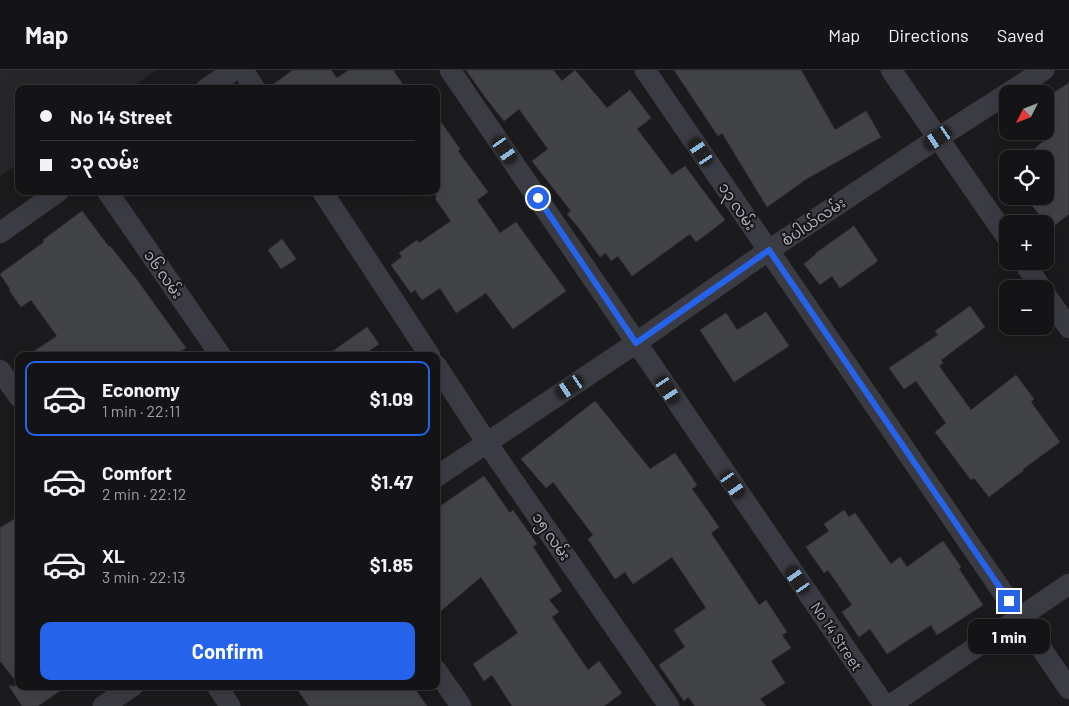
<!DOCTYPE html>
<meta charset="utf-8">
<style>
body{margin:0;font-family:Barlow,"Noto Sans Myanmar",sans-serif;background:#212123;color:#f1f3f6;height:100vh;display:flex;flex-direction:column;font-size:19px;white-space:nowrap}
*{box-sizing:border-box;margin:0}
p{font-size:16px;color:#9d9ea1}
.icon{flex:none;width:28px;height:28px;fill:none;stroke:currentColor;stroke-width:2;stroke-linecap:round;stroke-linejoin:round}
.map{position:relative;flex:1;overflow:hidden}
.details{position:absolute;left:15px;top:282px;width:425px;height:338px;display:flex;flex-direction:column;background:#141416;border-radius:10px;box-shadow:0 5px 20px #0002,0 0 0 1px #333335}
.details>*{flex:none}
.banner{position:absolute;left:15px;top:15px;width:425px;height:110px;border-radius:10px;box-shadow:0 5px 20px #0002,0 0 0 1px #333335;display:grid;align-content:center;height:110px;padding:0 25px;background:#141416}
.needle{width:32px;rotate:228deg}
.tools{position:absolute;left:999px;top:15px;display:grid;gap:10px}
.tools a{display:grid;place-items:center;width:55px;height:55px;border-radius:10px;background:#141416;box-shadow:0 5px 20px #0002,0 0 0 1px #333335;font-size:25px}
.end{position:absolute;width:22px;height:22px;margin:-11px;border:6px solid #2563eb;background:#fff;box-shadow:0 0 0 2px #fff}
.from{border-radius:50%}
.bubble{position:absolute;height:35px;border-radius:10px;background:#141416;box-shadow:0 5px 20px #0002,0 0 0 1px #333335;font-size:16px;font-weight:700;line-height:35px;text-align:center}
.car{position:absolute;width:15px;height:30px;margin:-15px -8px;border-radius:6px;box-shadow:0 0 4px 1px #0007;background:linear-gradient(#222 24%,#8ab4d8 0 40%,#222 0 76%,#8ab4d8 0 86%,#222 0)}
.banner b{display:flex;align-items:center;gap:18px;height:48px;font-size:19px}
.banner b+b{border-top:1px solid #333335}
.banner i{width:12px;height:12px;background:#f1f3f6}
ul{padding:9px 0 0;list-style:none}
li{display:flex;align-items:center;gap:15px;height:75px;margin:0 10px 8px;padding:0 15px;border:2px solid transparent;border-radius:10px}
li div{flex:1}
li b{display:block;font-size:19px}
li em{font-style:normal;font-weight:700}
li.on{border-color:#2563eb}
li>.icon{width:45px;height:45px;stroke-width:1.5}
.action{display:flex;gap:10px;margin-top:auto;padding:10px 25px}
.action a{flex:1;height:58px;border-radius:10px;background:#2563eb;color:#fff;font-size:20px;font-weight:700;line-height:58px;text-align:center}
header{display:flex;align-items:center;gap:30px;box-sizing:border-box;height:70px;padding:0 25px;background:#141416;border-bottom:1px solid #333335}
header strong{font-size:24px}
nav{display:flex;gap:28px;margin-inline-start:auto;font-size:18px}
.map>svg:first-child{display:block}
.built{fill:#27272a}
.building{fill:#424347;stroke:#353539}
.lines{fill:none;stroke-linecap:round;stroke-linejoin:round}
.minor{stroke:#3b3c43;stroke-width:21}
.route{stroke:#2563eb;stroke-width:6}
.labels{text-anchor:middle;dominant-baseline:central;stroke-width:4;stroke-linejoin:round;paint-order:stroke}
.street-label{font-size:15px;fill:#adb0bd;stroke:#161618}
</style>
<header>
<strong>Map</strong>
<nav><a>Map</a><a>Directions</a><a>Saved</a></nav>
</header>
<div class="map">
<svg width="1069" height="636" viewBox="0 0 1069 636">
<rect width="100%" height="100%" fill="#1b1b1d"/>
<path class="built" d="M0,0H156L129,19H19V93L0,106Z"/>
<g class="building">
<path d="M293,0H331L337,8L349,0H393L406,19H267Z"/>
<path d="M466,0H553L562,11L575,0L607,38L630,20L651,48L637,59L672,105L685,96L725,150L696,172L690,164L632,206L618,186L611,191L606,183L600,187L579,158L567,144L571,141L532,91L548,79L519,39L504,51L485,27Z"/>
<path d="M674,0H801L835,60L866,41L881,67L808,108L767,137L722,63L718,66Z"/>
<path d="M1069,13V144L1050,159L1025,126H1045V89H1023L1048,67L1045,62V28Z"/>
<path d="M436,45L460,79L458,81L488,122L477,130L500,163L516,152L566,221L513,259L486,223L456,243L440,218L422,230L415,220L411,223L391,195L402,187L399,183L417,170L419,173L451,151L436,130Z"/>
<path d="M82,141L109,177L110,176L137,210L186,278L173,286H27L57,266L31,230L21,237L9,220L10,219L0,204L44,172L43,170Z"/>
<path d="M854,156L878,191L840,218L832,206L820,215L804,194L816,184V183Z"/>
<path d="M282,169L296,189L281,199L268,180Z"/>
<path d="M970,236L985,257L941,290L943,293L939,296L971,340L1016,305L1034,329L1031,332L1060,372L1023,399L1024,400L989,427L974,408L971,410L935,362L946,353L916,311L904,319L889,298L938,265L935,261Z"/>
<path d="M766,242L789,276L734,312L700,260L726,243L737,260Z"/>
<path d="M367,257L379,274L362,286H326Z"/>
<path d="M595,331L650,399L675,383L697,415L692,419L719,457L711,463L759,535L766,530L787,562L782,565L791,578L771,591L785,613L760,629L766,636H695L688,627L684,631L659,595L685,577L674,560L706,538L672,487L633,514L625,502L615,509L588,469L593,465L553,412L546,418L521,389Z"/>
<path d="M484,406L510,443L513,440L537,474L533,477L562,521L549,530L559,542L552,547L588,600L599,591L622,623L604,636H512L492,605L484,611L473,594L518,563L481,507L436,545V439Z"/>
<path d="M844,440L849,447L855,443L891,494L900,487L907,497L943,471L961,497L959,499L983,535L937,565L931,555L887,584L870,559L859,567L842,542L852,535L828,500L824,503L806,477L829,461L824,454Z"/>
<path d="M19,446V615L0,591V458Z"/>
<path d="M9,616H67L38,636H22Z"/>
<path d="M295,616H413L427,636H309Z"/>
</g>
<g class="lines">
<g class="minor">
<path d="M243,0L255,19"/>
<path d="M450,0L885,636"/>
<path d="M645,0L1069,619"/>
<path d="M891,0L1008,169"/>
<path d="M206,19L234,0"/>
<path d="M107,121L221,286"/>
<path d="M322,121L430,286"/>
<path d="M0,163L59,121"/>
<path d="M1023,191L1042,219"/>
<path d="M1045,224L1069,258"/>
<path d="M436,295L487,373L669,636"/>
<path d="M0,300L19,327"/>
<path d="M436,407L636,273L769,180L938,68L1044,0"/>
<path d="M436,600L461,636"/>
<path d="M217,616L230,636"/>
<path d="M103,636L133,616"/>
<path d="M889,636L1069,514"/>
</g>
</g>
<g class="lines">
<path class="route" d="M538,128L636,273L769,180L1009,531"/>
</g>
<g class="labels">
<g class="street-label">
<text transform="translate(738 136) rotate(56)">၁၃ လမ်း</text>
<text transform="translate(813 151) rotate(-34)">စံပါယ်လမ်း</text>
<text transform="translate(164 204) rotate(55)">၁၆ လမ်း</text>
<text transform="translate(552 466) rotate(55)">၁၅ လမ်း</text>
<text transform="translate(837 566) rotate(56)">No 14 Street</text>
</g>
</g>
</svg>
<div class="tools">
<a><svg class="needle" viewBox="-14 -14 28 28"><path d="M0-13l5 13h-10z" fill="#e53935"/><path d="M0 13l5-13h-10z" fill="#9d9ea1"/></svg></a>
<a><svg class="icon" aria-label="locate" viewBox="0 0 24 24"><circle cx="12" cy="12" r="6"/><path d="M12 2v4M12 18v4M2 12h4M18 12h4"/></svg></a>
<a>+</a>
<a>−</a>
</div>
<i class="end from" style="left:538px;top:128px"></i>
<i class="end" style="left:1009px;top:531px"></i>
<div class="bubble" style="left:968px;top:549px;width:82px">1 min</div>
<i class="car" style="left:938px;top:68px;rotate:236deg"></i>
<i class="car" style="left:505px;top:80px;rotate:145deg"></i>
<i class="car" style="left:701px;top:82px;rotate:326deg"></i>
<i class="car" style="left:570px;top:317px;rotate:236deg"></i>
<i class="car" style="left:668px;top:320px;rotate:146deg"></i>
<i class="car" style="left:733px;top:415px;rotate:145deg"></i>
<i class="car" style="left:798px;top:510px;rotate:325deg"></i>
<div class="banner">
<b><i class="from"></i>No 14 Street</b>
<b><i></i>၁၃ လမ်း</b>
</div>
<section class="details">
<ul>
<li class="on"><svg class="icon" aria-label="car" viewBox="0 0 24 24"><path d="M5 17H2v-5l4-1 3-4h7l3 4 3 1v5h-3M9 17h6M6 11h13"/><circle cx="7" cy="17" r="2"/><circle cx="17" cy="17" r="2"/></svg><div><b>Economy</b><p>1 min · 22:11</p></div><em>$1.09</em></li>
<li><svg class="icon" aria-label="car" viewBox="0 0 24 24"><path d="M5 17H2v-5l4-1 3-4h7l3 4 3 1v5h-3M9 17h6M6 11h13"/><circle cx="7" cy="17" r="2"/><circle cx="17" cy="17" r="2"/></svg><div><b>Comfort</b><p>2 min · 22:12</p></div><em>$1.47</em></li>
<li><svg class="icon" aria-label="car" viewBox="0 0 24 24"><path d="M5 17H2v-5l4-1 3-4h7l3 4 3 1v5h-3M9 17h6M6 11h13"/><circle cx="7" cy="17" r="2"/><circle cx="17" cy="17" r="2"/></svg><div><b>XL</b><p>3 min · 22:13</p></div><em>$1.85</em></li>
</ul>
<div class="action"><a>Confirm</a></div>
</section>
</div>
